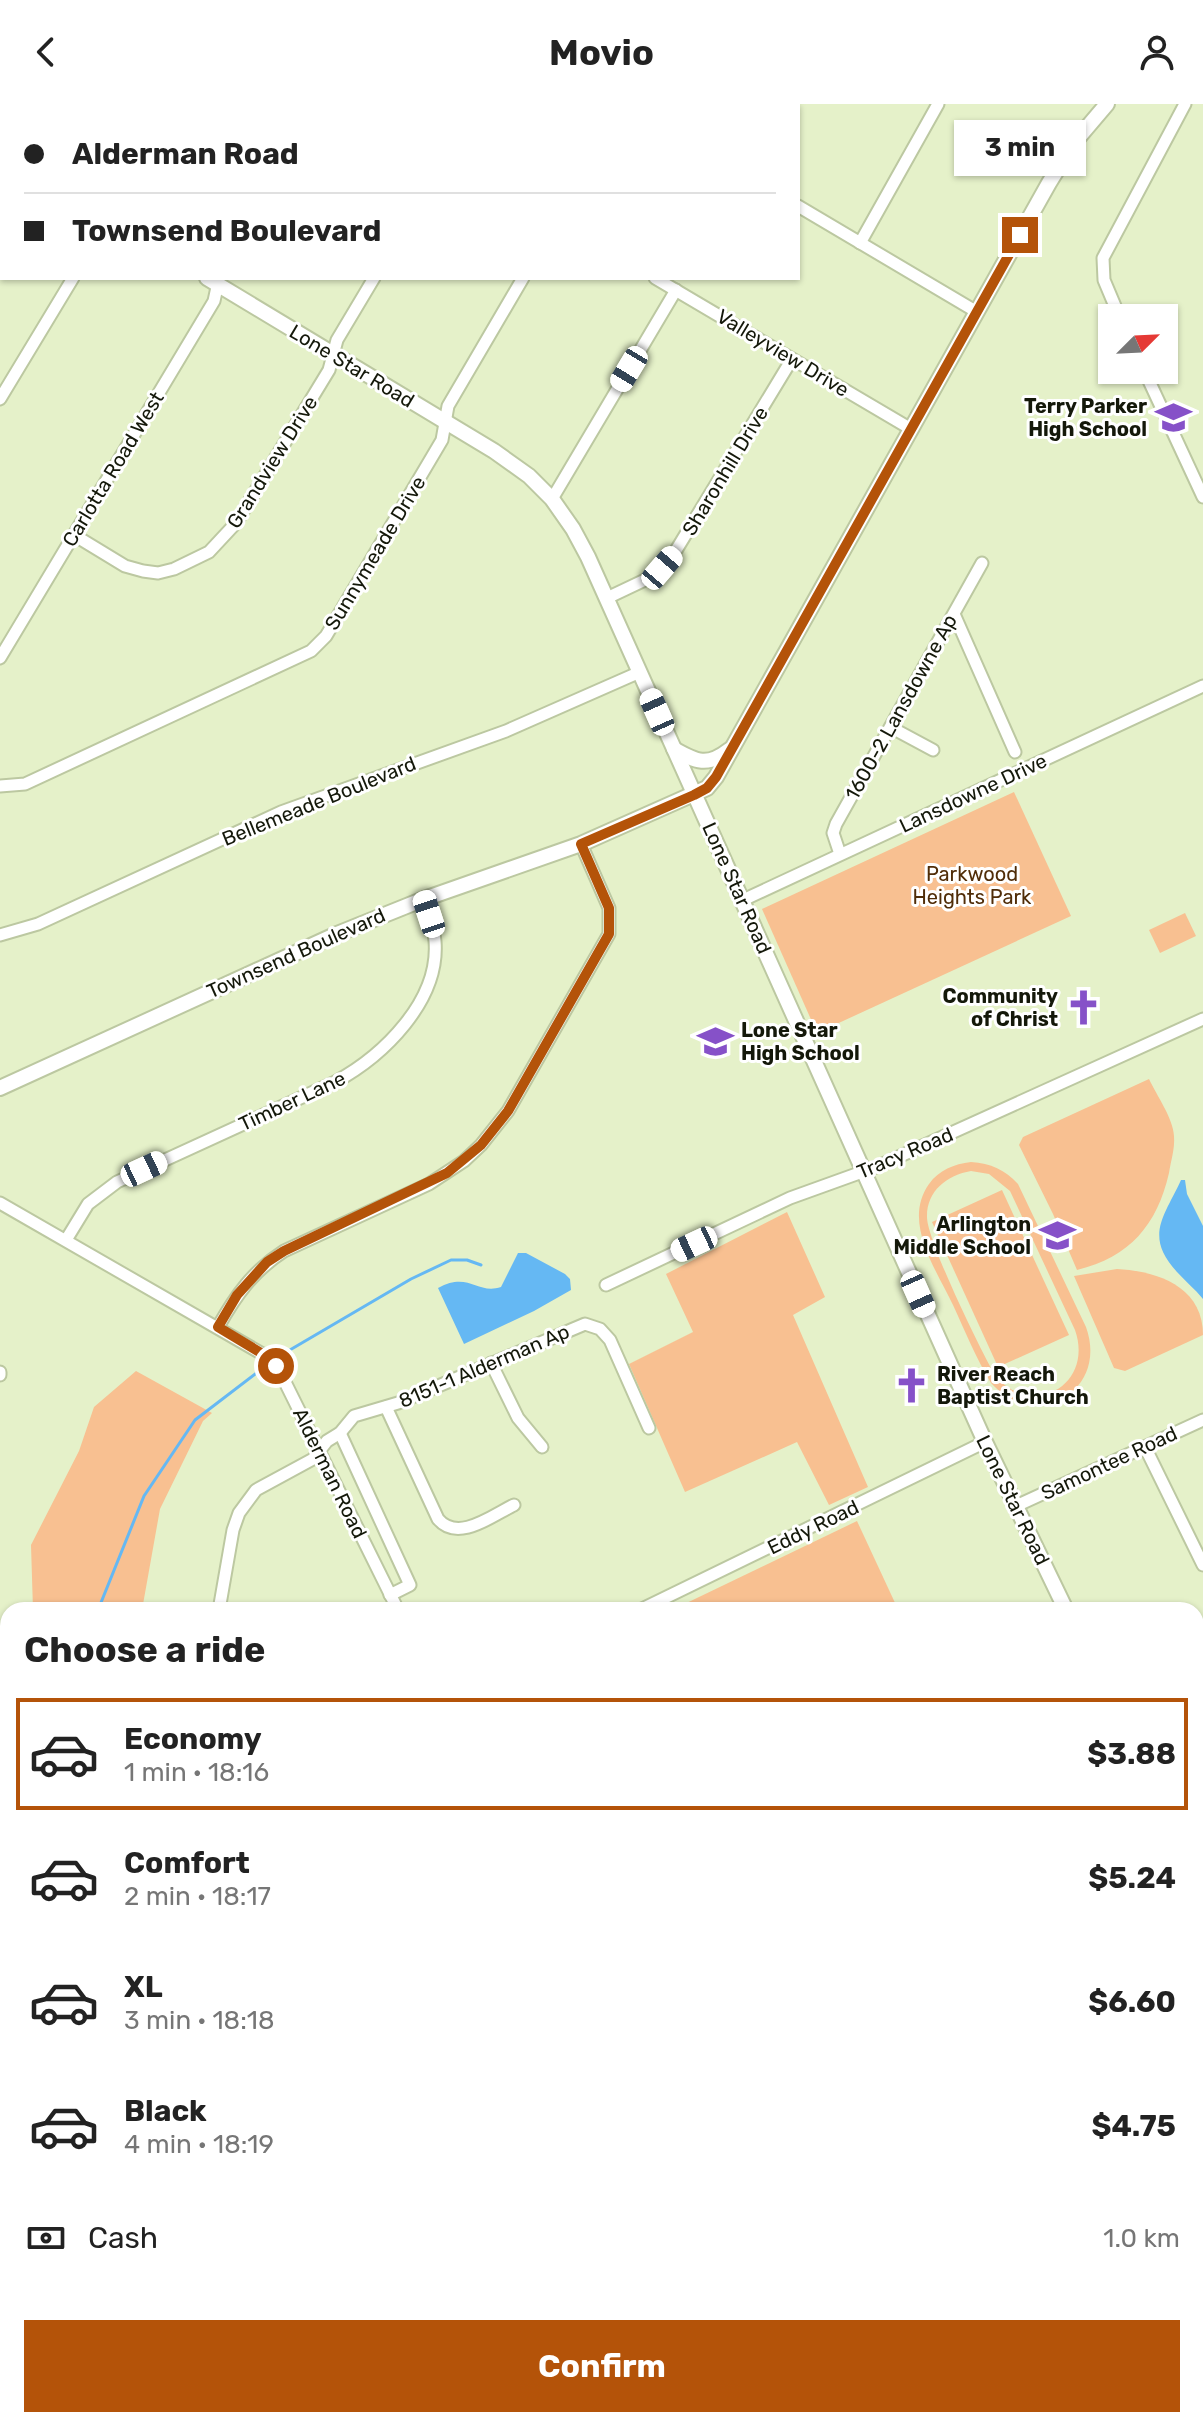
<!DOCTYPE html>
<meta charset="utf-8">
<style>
body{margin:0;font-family:Rubik,sans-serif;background:#f2f2f2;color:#222;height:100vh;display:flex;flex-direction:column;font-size:30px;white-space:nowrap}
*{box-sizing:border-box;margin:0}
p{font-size:26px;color:#767676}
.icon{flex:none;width:44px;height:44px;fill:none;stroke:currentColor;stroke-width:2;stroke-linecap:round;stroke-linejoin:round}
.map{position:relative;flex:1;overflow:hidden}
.drawer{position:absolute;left:0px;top:1498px;width:1204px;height:826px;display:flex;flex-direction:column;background:#fff;border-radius:24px 24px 0 0;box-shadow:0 2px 6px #0004}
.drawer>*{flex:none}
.hud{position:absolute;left:0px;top:0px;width:800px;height:176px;box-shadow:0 2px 6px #0004;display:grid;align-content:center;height:176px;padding:0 24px;background:#fff}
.needle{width:52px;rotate:66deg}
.fabs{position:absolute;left:1098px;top:200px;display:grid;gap:16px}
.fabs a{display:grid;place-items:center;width:80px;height:80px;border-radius:0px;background:#fff;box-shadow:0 2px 6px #0004;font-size:40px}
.end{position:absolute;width:36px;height:36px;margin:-18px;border:10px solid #b45309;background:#fff;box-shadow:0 0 0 4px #fff}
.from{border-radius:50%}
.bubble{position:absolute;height:56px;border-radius:0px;background:#fff;box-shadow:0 2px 6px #0004;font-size:26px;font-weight:700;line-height:56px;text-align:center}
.car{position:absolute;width:24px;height:48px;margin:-24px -12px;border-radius:10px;box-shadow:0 0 6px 2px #0007;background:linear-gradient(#fff 24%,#345 0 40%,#fff 0 76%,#345 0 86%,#fff 0)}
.hud b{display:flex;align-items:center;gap:28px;height:76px;font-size:30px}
.hud b+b{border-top:2px solid #e0e0e0}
.hud i{width:20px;height:20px;background:#222}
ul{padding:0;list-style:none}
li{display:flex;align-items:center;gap:24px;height:112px;margin:0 16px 12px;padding:0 8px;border:4px solid transparent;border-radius:0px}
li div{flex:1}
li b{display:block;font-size:30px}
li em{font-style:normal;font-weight:700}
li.on{border-color:#b45309}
li>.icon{width:72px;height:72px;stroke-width:1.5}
h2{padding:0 24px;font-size:36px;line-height:96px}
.pay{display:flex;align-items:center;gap:20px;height:88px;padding:0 24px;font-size:30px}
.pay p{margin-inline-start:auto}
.button{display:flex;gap:16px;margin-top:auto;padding:16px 24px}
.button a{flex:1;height:92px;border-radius:0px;background:#b45309;color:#fff;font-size:32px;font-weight:700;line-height:92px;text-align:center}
header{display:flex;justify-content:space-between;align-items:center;height:104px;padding:0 24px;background:#fff;font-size:36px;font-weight:700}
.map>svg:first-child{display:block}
.green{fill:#f8c091;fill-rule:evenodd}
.water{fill:#65b8f3}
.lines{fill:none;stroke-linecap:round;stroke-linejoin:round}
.stream{stroke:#65b8f3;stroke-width:3}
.minor-casing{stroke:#bcc8a1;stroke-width:15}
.tertiary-casing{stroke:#bcc8a1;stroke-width:18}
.minor{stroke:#fff;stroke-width:11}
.tertiary{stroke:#fff;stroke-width:14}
.route{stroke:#b45309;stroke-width:10}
.labels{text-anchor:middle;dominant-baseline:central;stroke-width:6;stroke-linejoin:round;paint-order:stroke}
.street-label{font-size:20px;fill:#14180a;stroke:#fff}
.poi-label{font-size:20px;font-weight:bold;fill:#14180a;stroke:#fff;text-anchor:end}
.park-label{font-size:20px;fill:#502d08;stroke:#fff}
</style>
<header><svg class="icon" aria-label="back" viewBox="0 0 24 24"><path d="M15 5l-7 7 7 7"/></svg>Movio<svg class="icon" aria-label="person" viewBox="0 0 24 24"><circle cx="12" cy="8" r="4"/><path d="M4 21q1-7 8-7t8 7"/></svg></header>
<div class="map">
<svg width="1203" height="2323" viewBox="0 0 1203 2323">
<rect width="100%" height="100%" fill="#e5f1c9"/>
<g class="green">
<path d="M1014,688L1071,812L817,929L762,805Z"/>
<path d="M1185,809L1196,832L1160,849L1149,826Z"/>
<path d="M1149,975C1157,992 1173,1014 1174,1032C1175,1045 1171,1056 1169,1069C1157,1121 1130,1153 1077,1166L1053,1110L1019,1041L1023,1033Z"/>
<path d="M971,1058C991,1059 1005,1066 1018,1080L1086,1223C1109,1287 1036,1329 991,1279C976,1254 965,1227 953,1201C936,1165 902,1118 929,1080C939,1066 954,1060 971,1058ZM971,1067L989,1070L1010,1087L1075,1226C1094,1280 1034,1315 996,1273C982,1249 926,1135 927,1112C927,1087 947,1071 971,1067Z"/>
<path d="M1002,1086L1069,1231L998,1263L932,1118Z"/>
<path d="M787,1108L825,1193L793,1211L868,1383L829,1401L797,1338L685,1388L629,1260L693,1228L666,1170Z"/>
<path d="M1117,1165C1158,1167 1203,1183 1203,1231L1125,1267L1114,1264L1074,1172Z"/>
<path d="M136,1267L212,1309L203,1317L160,1405L142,1506H33L31,1441L79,1347L94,1303Z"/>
<path d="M857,1417L896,1501L886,1506H672Z"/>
<path d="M8,1574V1698L0,1703V1580Z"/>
</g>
<g class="water">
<path d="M1181,1076H1185L1187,1090L1203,1122V1195C1195,1185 1185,1177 1177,1168C1144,1132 1164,1113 1181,1076Z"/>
<path d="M518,1149H526L565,1170L570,1175L571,1186L534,1207L464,1240L438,1184C469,1167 477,1191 501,1183Z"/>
</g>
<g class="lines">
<g class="stream">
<path d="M283,1250L411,1175L451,1156H467L481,1161"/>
<path d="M98,1506L144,1392L195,1316L263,1264"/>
<path d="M0,1639L8,1632"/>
</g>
<defs>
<g id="minor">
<path d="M442,0L443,2"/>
<path d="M623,0L626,2"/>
<path d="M318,2L319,0"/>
<path d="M784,2L785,0"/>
<path d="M798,102L977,208"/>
<path d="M860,139L938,0"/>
<path d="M655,174L911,325"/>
<path d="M1120,214L1104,176L1103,154L1185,0"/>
<path d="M1144,266L1203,393"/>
<path d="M0,295L73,174"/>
<path d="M552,395L676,186"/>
<path d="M74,431L125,462L143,467L158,469L174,465L209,448L236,419L329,266L337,236L374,174"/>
<path d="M607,494L647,475L675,448L792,255"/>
<path d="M954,510L1015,648"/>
<path d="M0,554L214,197L219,174"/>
<path d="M892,624L933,646"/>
<path d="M0,682L25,680L311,547L326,532L442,336L448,302L523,174"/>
<path d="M840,750L833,729L836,720L982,459"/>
<path d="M743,796L1203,582"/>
<path d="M0,831L38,820L281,708L506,627L640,568"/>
<path d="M0,1099L266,1252L283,1274L398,1506"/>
<path d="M66,1136L88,1100L117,1078L335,978C383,952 440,897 435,837C434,823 428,808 424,795"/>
<path d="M606,1181L790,1094L876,1063L1203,915"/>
<path d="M218,1223C236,1191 253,1167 284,1147L429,1080L464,1057L481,1041L508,1007L609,830V804L581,740"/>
<path d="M491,1259L518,1314L542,1343"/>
<path d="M0,1268V1271"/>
<path d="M386,1303L438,1415C458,1439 493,1411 514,1401"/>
<path d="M340,1329L410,1481L390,1491"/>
<path d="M1145,1343L1203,1461"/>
<path d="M1016,1402L1203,1316"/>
<path d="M219,1506L233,1426L239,1409L256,1386L313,1355L327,1337L340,1329L354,1312L398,1299L585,1220L600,1225L610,1236L649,1324"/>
<path d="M640,1506L985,1338"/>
<path d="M0,1785L8,1781"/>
<path d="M1196,1818L1203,1815"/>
<path d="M1196,1896L1203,1893"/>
<path d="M0,1935L8,1931"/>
<path d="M1196,1986L1203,1982"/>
<path d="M0,2007L8,2012"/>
<path d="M1196,2073L1203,2088"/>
<path d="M1196,2134L1203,2130"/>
<path d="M0,2227L8,2236"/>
<path d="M1196,2303L1203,2299"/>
<path d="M48,2316L51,2323"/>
<path d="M206,2316L210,2323"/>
<path d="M533,2316L536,2323"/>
<path d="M870,2316L875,2323"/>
<path d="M498,2323L512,2316"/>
<path d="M895,2323L903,2316"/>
<path d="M1158,2323L1171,2316"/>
</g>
<g id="tertiary">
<path d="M0,50L2,51"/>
<path d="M207,174L494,347L529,372L552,395L573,425L588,453L985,1338L1066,1506"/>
<path d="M674,645C697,658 707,663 729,646"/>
<path d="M0,984L337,830L424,795L581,740L707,684L716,673L1049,79L1073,40L1107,0"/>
<path d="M1196,1770L1203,1784"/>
</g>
</defs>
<use href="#minor" class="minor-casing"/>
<use href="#tertiary" class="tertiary-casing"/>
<use href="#minor" class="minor"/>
<use href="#tertiary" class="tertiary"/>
</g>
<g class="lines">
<path class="route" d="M276,1262L266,1252L218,1223L237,1191L267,1158L284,1147L447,1069L481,1041L508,1007L609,830V804L581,740L694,691L707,684L716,673L1020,131"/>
</g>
<defs>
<symbol id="school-bare" viewBox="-9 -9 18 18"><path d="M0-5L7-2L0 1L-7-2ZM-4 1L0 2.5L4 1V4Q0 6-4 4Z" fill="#8651c8" stroke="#fff" stroke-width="2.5" paint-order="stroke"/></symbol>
<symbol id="church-bare" viewBox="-9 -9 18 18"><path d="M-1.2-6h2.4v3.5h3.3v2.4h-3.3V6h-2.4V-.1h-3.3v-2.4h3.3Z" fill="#8651c8" stroke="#fff" stroke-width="2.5" paint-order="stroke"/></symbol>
</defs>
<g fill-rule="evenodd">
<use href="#school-bare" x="1148" y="288" width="51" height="51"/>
<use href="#church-bare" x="1058" y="878" width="51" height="51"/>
<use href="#school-bare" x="690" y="912" width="51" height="51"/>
<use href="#school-bare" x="1032" y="1106" width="51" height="51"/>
<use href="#church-bare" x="886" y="1256" width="51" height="51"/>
</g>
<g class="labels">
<g class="street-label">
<text transform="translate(783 249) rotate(31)">Valleyview Drive</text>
<text transform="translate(352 262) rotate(31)">Lone Star Road</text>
<text transform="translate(272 358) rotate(-58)">Grandview Drive</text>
<text transform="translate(113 365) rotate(-59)">Carlotta Road West</text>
<text transform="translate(725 367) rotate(-59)">Sharonhill Drive</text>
<text transform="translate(375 449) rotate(-59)">Sunnymeade Drive</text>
<text transform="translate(901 603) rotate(-61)">1600-2 Lansdowne Ap</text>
<text transform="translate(973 689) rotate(-25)">Lansdowne Drive</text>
<text transform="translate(319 697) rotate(-22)">Bellemeade Boulevard</text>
<text transform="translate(737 784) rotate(66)">Lone Star Road</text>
<text transform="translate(296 849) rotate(-24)">Townsend Boulevard</text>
<text transform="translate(292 997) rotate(-25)">Timber Lane</text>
<text transform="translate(905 1049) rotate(-23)">Tracy Road</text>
<text transform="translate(484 1262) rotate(-23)">8151-1 Alderman Ap</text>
<text transform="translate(1109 1359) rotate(-25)">Samontee Road</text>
<text transform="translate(330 1369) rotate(64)">Alderman Road</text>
<text transform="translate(1013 1396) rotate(64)">Lone Star Road</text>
<text transform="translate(813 1423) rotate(-26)">Eddy Road</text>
</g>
<g class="poi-label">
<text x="1147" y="302">Terry Parker<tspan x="1147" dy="23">High School</tspan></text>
<text x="1058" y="892">Community<tspan x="1058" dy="23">of Christ</tspan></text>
<text x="741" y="926" text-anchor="start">Lone Star<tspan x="741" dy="23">High School</tspan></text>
<text x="1031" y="1120">Arlington<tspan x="1031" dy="23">Middle School</tspan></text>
<text x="937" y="1270" text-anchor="start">River Reach<tspan x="937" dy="23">Baptist Church</tspan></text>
</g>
<g class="park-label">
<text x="972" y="770">Parkwood<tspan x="972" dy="23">Heights Park</tspan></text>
</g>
</g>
</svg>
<div class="fabs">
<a><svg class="needle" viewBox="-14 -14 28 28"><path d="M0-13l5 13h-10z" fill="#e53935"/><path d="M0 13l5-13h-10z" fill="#767676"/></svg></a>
</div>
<i class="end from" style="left:276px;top:1262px"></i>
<i class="end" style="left:1020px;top:131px"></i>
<div class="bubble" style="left:954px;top:16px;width:132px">3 min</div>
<i class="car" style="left:629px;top:265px;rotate:211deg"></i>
<i class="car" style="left:662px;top:464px;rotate:41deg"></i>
<i class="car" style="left:657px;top:608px;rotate:336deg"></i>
<i class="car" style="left:429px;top:810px;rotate:342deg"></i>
<i class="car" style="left:144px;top:1065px;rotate:65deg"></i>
<i class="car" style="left:694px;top:1140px;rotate:245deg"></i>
<i class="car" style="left:918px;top:1190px;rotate:156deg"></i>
<div class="hud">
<b><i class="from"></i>Alderman Road</b>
<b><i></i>Townsend Boulevard</b>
</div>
<section class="drawer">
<h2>Choose a ride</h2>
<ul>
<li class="on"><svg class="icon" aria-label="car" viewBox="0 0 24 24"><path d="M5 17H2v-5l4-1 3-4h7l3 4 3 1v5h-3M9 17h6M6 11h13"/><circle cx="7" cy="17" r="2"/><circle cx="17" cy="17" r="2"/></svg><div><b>Economy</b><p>1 min · 18:16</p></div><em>$3.88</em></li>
<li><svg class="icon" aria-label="car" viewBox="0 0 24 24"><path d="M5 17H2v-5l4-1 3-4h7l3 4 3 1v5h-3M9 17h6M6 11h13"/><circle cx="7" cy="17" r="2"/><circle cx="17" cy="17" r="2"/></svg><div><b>Comfort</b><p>2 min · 18:17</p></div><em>$5.24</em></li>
<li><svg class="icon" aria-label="car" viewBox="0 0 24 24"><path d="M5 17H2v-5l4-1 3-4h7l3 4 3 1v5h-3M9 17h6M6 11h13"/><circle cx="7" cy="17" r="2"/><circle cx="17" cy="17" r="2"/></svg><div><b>XL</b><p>3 min · 18:18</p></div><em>$6.60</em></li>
<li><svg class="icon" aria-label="car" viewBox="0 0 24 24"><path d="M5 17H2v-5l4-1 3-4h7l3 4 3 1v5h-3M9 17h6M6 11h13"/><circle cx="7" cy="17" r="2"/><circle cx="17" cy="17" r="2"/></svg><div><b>Black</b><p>4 min · 18:19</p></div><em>$4.75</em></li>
</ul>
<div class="pay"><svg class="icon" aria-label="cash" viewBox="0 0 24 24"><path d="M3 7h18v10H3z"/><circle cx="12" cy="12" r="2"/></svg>Cash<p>1.0 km</p></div>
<div class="button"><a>Confirm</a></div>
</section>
</div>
